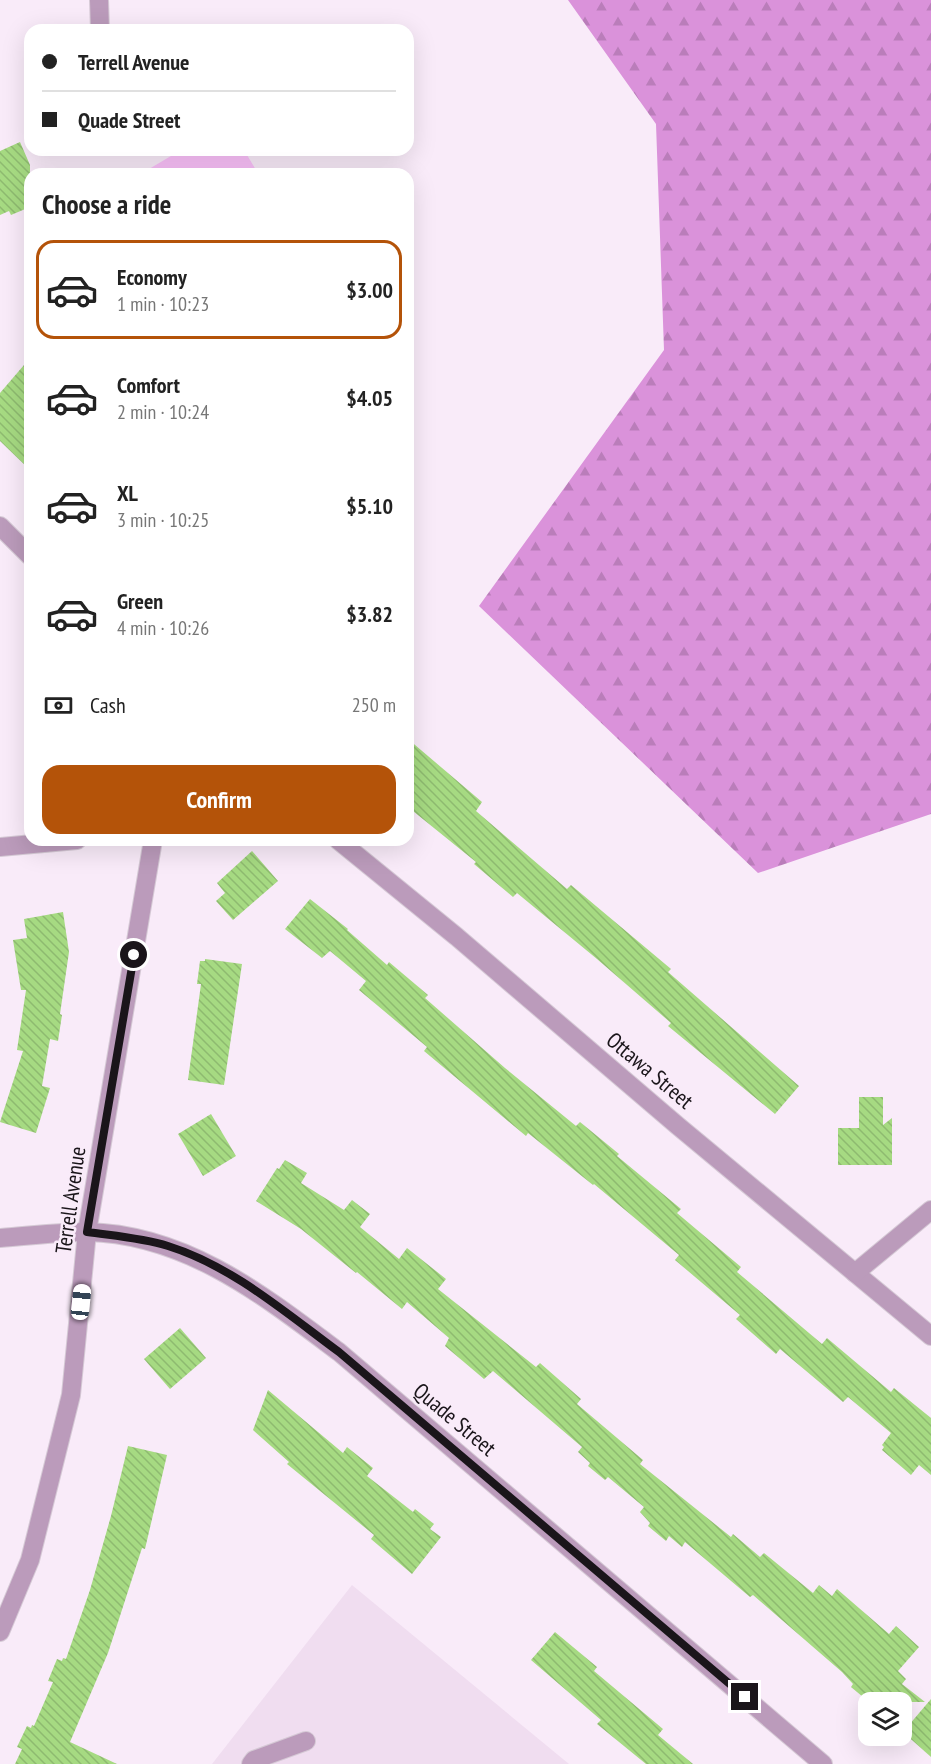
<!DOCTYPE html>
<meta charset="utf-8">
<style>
body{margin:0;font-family:"PT Sans Narrow",sans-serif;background:#f6f6f6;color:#222;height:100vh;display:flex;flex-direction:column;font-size:22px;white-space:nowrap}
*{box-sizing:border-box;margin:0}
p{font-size:20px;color:#767676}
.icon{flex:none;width:33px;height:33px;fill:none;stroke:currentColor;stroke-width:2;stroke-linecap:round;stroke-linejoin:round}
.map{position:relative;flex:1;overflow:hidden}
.details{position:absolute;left:24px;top:168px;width:390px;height:678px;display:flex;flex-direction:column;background:#fff;border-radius:18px;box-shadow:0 6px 24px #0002}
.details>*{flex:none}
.top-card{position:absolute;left:24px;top:24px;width:390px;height:132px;border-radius:18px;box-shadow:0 6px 24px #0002;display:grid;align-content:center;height:132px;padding:0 18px;background:#fff}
.tools{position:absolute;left:858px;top:1692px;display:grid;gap:12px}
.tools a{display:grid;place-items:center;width:54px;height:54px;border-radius:12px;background:#fff;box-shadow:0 6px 24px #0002;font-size:30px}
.end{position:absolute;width:27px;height:27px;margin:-14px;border:8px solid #1a151a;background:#fff;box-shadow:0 0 0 3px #fff}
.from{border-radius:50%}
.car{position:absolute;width:18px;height:36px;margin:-18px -9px;border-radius:8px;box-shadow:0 0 4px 2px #0007;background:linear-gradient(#fff 24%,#345 0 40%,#fff 0 76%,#345 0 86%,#fff 0)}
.top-card b{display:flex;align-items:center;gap:21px;height:57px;font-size:22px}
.top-card b+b{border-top:2px solid #e0e0e0}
.top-card i{width:15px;height:15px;background:#222}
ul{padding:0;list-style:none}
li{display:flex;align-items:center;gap:18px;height:99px;margin:0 12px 9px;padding:0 6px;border:3px solid transparent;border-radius:18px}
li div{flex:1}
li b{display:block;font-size:22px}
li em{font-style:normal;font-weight:700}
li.active{border-color:#b45309}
li>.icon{width:54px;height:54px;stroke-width:1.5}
h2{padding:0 18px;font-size:27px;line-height:72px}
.pay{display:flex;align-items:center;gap:15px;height:66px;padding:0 18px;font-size:22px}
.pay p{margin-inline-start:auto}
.primary-button{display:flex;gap:12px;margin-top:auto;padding:12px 18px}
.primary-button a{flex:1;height:69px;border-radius:18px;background:#b45309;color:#fff;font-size:24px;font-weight:700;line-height:69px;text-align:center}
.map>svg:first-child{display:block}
.built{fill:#f0ddf0}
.forest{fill:url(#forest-firs)}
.park{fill:#fac0f9}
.building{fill:url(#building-back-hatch)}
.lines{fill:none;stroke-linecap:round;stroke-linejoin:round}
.minor-casing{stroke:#d5c9d5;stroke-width:20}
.minor{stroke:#bb9bbb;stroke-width:18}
.route{stroke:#1a151a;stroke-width:8}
.labels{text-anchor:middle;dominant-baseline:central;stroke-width:5;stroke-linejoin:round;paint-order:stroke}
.street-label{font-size:22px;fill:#1a151a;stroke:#f9ebf9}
</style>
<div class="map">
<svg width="931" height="1764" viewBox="0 0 931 1764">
<defs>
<pattern id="forest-firs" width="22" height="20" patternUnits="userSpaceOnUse" patternTransform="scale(1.5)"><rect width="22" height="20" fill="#da92da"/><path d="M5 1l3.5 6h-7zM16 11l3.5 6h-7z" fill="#ba7dba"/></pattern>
<pattern id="building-back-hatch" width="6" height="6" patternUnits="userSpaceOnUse" patternTransform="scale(1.5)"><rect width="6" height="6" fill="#a6da82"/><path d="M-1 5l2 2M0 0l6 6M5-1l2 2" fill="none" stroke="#8eba70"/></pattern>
</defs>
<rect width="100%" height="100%" fill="#f9ebf9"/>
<path class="built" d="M352,1585L569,1764H212Z"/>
<path class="forest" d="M568,0H931V814L758,873L479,606L664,350L656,124Z"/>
<path class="park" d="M181,150H244L256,170L255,174H145L144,172Z"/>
<g class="building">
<path d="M20,142L30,165V207L11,215L9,211L0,215V151Z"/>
<path d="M30,358V470L0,441V393Z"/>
<path d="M408,739L482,802L476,811L567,889L571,885L671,969L668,972L799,1086L775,1114L668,1026L671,1023L597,959L517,893L513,897L474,864L476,862L408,807Z"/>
<path d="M252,851L278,881L233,920L216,901L225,893L217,883Z"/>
<path d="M310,899L348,929L347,930L387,965L389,962L428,995L425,998L505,1068L576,1126L580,1122L619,1154L617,1156L681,1209L677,1213L741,1267L737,1272L822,1344L827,1338L891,1392L894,1388L931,1418V1475L919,1465L911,1475L882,1450L884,1447L882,1445L891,1433L848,1397L843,1402L780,1349L776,1354L736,1319L740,1315L675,1260L679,1255L594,1184L593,1185L528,1133L526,1136L424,1051L427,1047L359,990L366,981L330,951L322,958L285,929Z"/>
<path d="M63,912L69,952L60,1014L62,1015L58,1041L50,1039L42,1086L50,1088L36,1133L0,1122L23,1051L17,1050L26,990H21L13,940L27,938L24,919Z"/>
<path d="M205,959L242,964L224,1085L188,1080L201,984H197L200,961H205Z"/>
<path d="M859,1097H883V1125L892,1118V1165H838V1128H859Z"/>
<path d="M211,1114L236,1156L203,1176L178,1134Z"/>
<path d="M285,1160L307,1173L301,1183L344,1210L352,1200L370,1214L360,1227L399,1259L407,1248L446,1279L438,1289L536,1367L540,1363L581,1399L577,1404L643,1460L640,1464L731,1537L733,1534L760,1557L764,1553L813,1593L819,1585L832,1596L837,1589L889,1634L896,1626L919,1647L898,1671L906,1679L902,1684L925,1702H869L851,1687L853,1684L842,1672L753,1595L750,1597L685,1542L682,1547L669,1536L666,1541L648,1526L650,1523L640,1512L644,1507L608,1477L605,1480L588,1466L590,1463L578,1452L582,1447L493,1371L484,1379L445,1346L449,1338L407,1302L402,1309L357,1272L356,1273L301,1229L256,1201L277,1168L279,1169Z"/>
<path d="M180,1328L206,1358L170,1389L144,1359Z"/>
<path d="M268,1390L343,1453L347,1447L373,1468L367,1476L413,1512L415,1509L434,1524L430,1529L441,1537L412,1574L371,1539L374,1535L287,1464L289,1462L253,1430Z"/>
<path d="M128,1446L167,1455L145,1549L142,1548L108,1653L70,1742L117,1764H15L22,1749L17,1747L27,1726L31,1728L32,1725L34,1726L53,1682L48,1681L57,1659L62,1661L63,1658L66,1659L90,1590L111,1516Z"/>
<path d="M555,1632L597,1667L594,1671L663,1729L658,1735L693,1764H646L597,1724L601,1720L531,1660Z"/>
<path d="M931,1699V1757L903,1732Z"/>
</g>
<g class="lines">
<defs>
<g id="minor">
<path d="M99,0L100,30"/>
<path d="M0,526L30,556"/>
<path d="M338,840L457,937L678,1126L931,1336"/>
<path d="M0,847L77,840"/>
<path d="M0,1238C29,1236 58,1232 87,1232C186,1234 263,1295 339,1352L823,1764"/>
<path d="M855,1273L931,1210"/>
<path d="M0,1632L30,1560L71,1395L87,1232L153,840"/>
<path d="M251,1764L254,1760L306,1741"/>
</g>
</defs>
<use href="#minor" class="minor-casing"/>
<use href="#minor" class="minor"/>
</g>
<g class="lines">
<path class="route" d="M134,955L87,1232C115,1236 142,1238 168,1246C232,1266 286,1313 339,1352L745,1697"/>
</g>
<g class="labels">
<g class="street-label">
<text transform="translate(650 1070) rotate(40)">Ottawa Street</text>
<text transform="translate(70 1200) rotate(-82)">Terrell Avenue</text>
<text transform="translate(455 1419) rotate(40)">Quade Street</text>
</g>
</g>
</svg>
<div class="tools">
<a><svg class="icon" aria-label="layers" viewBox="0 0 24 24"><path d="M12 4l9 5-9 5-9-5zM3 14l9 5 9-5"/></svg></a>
</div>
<i class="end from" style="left:134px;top:955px"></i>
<i class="end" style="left:745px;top:1697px"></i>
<i class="car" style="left:81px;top:1302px;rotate:6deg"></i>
<div class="top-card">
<b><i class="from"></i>Terrell Avenue</b>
<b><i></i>Quade Street</b>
</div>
<section class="details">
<h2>Choose a ride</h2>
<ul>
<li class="active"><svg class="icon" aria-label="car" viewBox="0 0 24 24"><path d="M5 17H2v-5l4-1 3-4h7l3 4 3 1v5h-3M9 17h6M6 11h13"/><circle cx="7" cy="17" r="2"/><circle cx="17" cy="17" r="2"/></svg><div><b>Economy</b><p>1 min · 10:23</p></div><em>$3.00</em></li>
<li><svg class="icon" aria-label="car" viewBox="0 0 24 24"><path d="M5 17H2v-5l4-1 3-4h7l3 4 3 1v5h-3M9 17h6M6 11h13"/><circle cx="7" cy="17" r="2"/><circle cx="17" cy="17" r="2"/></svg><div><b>Comfort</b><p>2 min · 10:24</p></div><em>$4.05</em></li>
<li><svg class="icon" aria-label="car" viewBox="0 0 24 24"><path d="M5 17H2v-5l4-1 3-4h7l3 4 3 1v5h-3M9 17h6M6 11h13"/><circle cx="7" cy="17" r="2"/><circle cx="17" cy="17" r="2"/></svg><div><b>XL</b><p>3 min · 10:25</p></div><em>$5.10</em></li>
<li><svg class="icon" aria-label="car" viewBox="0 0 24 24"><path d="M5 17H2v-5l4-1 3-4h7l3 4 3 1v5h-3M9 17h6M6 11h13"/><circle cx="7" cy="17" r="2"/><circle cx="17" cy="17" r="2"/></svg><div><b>Green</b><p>4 min · 10:26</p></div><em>$3.82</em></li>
</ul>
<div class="pay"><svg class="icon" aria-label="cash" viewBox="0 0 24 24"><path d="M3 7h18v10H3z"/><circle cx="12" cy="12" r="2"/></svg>Cash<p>250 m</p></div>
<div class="primary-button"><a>Confirm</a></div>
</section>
</div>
